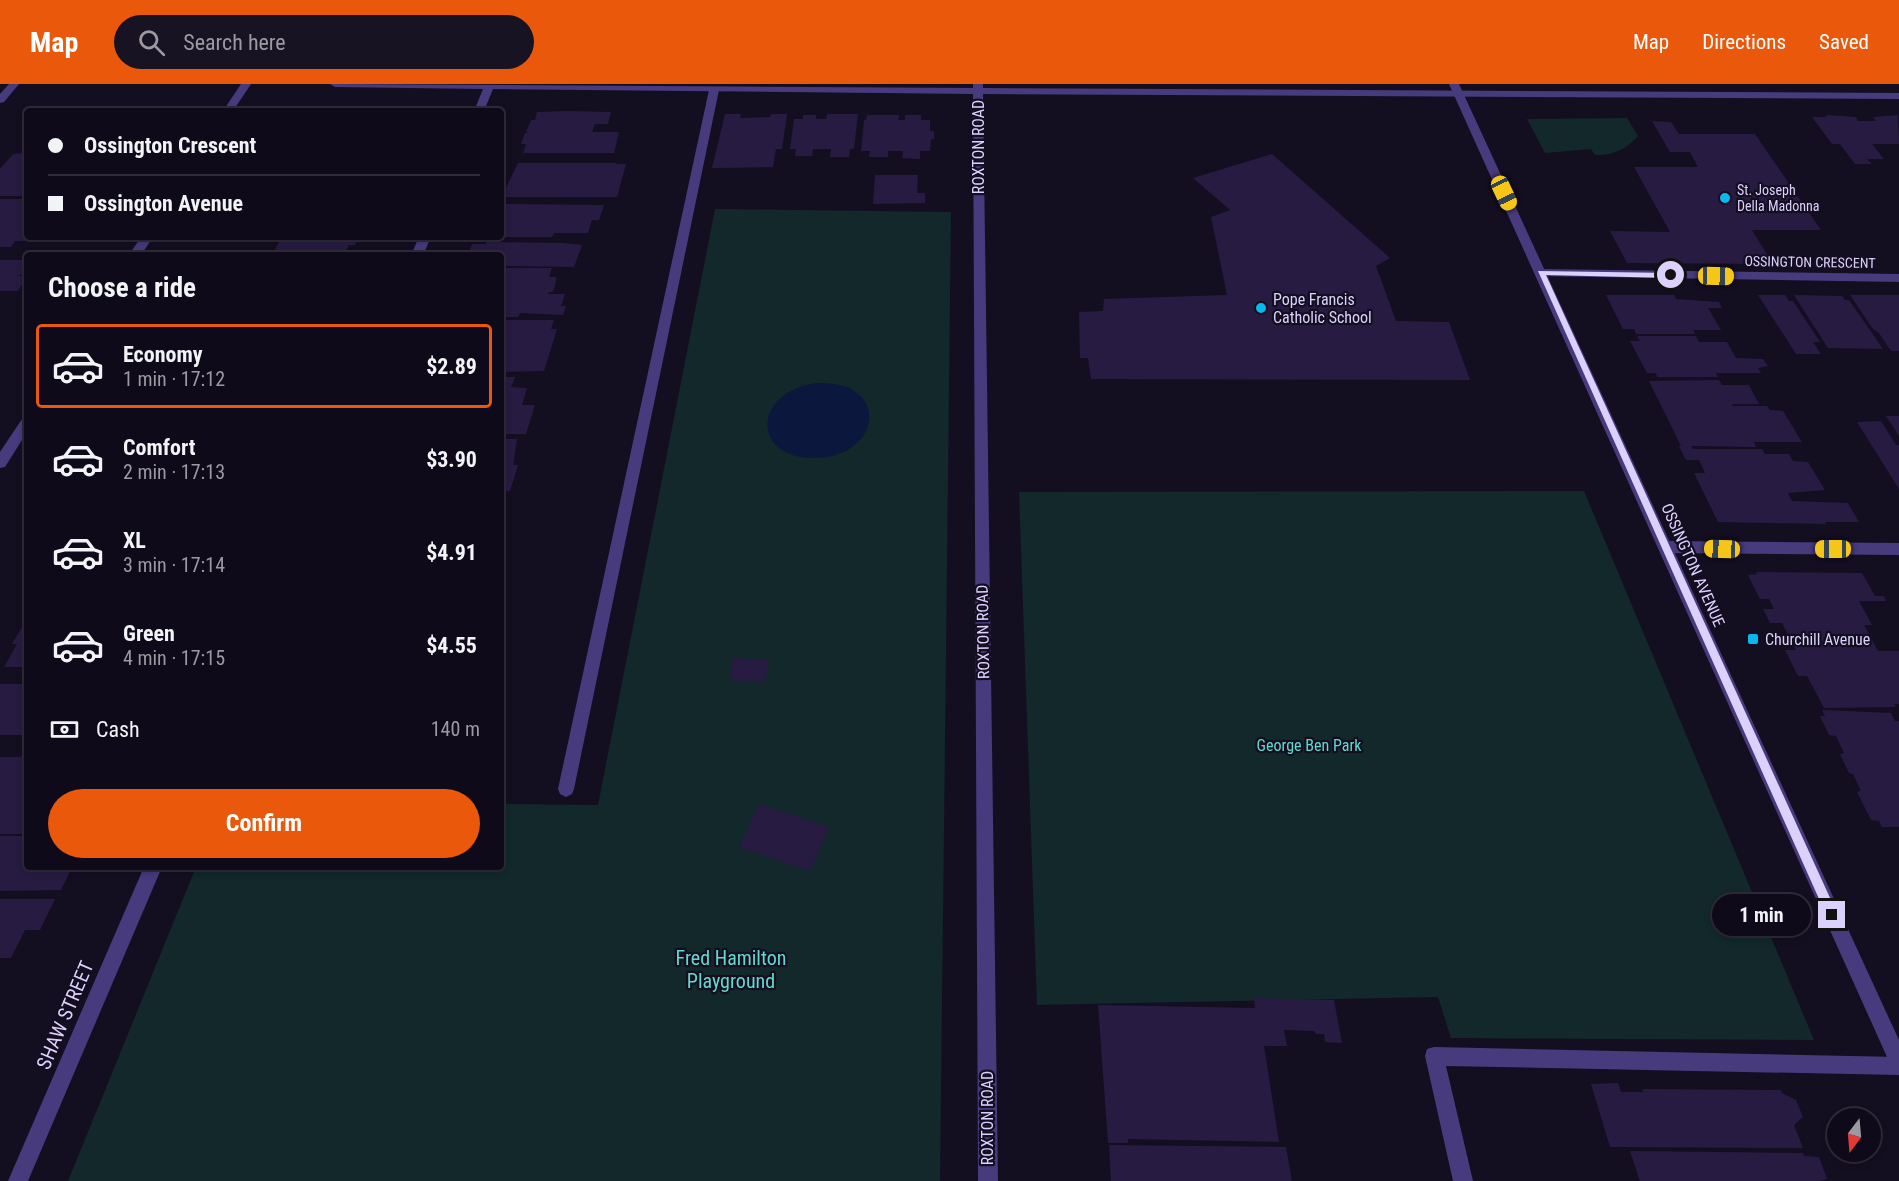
<!DOCTYPE html>
<meta charset="utf-8">
<style>
body{margin:0;font-family:"Roboto Condensed",sans-serif;background:#181322;color:#f1f3f6;height:100vh;display:flex;flex-direction:column;font-size:22px;white-space:nowrap}
*{box-sizing:border-box;margin:0}
p{font-size:20px;color:#9b9aa2}
.icon{flex:none;width:33px;height:33px;fill:none;stroke:currentColor;stroke-width:2;stroke-linecap:round;stroke-linejoin:round}
.map{position:relative;flex:1;overflow:hidden}
.sheet{position:absolute;left:24px;top:168px;width:480px;height:618px;display:flex;flex-direction:column;background:#0f0a19;border-radius:6px;box-shadow:0 3px 9px #0003,0 0 0 2px #2f2b38}
.sheet>*{flex:none}
.top-card{position:absolute;left:24px;top:24px;width:480px;height:132px;border-radius:6px;box-shadow:0 3px 9px #0003,0 0 0 2px #2f2b38;display:grid;align-content:center;height:132px;padding:0 24px;background:#0f0a19}
.needle{width:39px;rotate:196deg}
.tools{position:absolute;left:1827px;top:1024px;display:grid;gap:12px}
.tools a{display:grid;place-items:center;width:54px;height:54px;border-radius:50%;background:#0f0a19;box-shadow:0 3px 9px #0003,0 0 0 2px #2f2b38;font-size:30px}
.end{position:absolute;width:27px;height:27px;margin:-14px;border:8px solid #dcd1fd;background:#111;box-shadow:0 0 0 3px #111}
.from{border-radius:50%}
.bubble{position:absolute;height:42px;border-radius:21px;background:#0f0a19;box-shadow:0 3px 9px #0003,0 0 0 2px #2f2b38;font-size:20px;font-weight:700;line-height:42px;text-align:center}
.car{position:absolute;width:18px;height:36px;margin:-18px -9px;border-radius:8px;box-shadow:0 0 4px 2px #0007;background:linear-gradient(#f5c518 24%,#345 0 40%,#f5c518 0 76%,#345 0 86%,#f5c518 0)}
.top-card b{display:flex;align-items:center;gap:21px;height:57px;font-size:22px}
.top-card b+b{border-top:2px solid #2f2b38}
.top-card i{width:15px;height:15px;background:#f1f3f6}
ul{padding:0;list-style:none}
li{display:flex;align-items:center;gap:18px;height:84px;margin:0 12px 9px;padding:0 12px;border:3px solid transparent;border-radius:6px}
li div{flex:1}
li b{display:block;font-size:22px}
li em{font-style:normal;font-weight:700}
li.active{border-color:#ea580c}
li>.icon{width:54px;height:54px;stroke-width:1.5}
h2{padding:0 24px;font-size:27px;line-height:72px}
.pay{display:flex;align-items:center;gap:15px;height:66px;padding:0 24px;font-size:22px}
.pay p{margin-inline-start:auto}
.primary-button{display:flex;gap:12px;margin-top:auto;padding:12px 24px}
.primary-button a{flex:1;height:69px;border-radius:36px;background:#ea580c;color:#fff;font-size:24px;font-weight:700;line-height:69px;text-align:center}
header{display:flex;align-items:center;gap:36px;box-sizing:border-box;height:84px;padding:0 30px;background:#ea580c;color:#fff}
header strong{font-size:28px}
nav{display:flex;gap:33px;margin-inline-start:auto;font-size:21px}
.search{width:420px;height:54px;background:#181322;display:flex;align-items:center;gap:15px;box-sizing:border-box;padding:0 21px;border-radius:33px;color:#9b9aa2;font-size:22px}
.map>svg:first-child{display:block}
.green{fill:#12282b}
.water{fill:#0c173d}
.building{fill:#281b42}
.lines{fill:none;stroke-linecap:round;stroke-linejoin:round}
.service{fill:#473b7e;fill-rule:evenodd}
.minor{fill:#473b7e;fill-rule:evenodd}
.tertiary{fill:#473b7e;fill-rule:evenodd}
.route{fill:#dcd1fd}
.poi-dot{fill:#0ab8f0;stroke:#140e21;stroke-width:2}
.labels{text-anchor:middle;dominant-baseline:central;stroke-width:4.5;stroke-linejoin:round;paint-order:stroke}
.far-poi-label{font-size:14px;fill:#dcd1fd;stroke:#140e21;text-anchor:start}
.far-street-label{font-size:14px;fill:#dcd1fd;stroke:#140e21}
.street-label{font-size:16px;fill:#dcd1fd;stroke:#140e21}
.poi-label{font-size:16px;fill:#dcd1fd;stroke:#140e21;text-anchor:start}
.park-label{font-size:16px;fill:#60dacd;stroke:#140e21}
.near-park-label{font-size:20px;fill:#60dacd;stroke:#140e21}
.near-street-label{font-size:20px;fill:#dcd1fd;stroke:#140e21}
</style>
<header>
<strong>Map</strong>
<div class="search"><svg class="icon" aria-label="search" viewBox="0 0 24 24"><circle cx="10" cy="10" r="6"/><path d="M15 15l6 6"/></svg>Search here</div>
<nav><a>Map</a><a>Directions</a><a>Saved</a></nav>
</header>
<div class="map">
<svg width="1899" height="1097" viewBox="0 0 1899 1097">
<rect width="100%" height="100%" fill="#140e21"/>
<g class="green">
<path d="M1627,34L1638,52C1627,65 1612,72 1595,71L1591,65L1545,69L1527,35Z"/>
<path d="M715,125L951,128L940,1097H68L196,783H501V720L598,721Z"/>
<path d="M1584,407L1814,956L1451,954L1438,913L1037,921L1019,408Z"/>
</g>
<path class="water" d="M817,299C893,296 882,376 811,374C749,371 755,307 817,299Z"/>
<g class="building">
<path d="M61,24L141,25L139,27H58Z"/>
<path d="M569,27L611,28L608,40H595L592,48H619L614,69H523L526,60H521L525,49H530L526,48L531,36H535L537,28Z"/>
<path d="M725,30H741L740,34L770,33L771,30H787L782,65H776L773,83L712,84Z"/>
<path d="M827,30H858L854,65H850L849,73H830L831,65H813L812,72H795L796,65H790L794,35H803V31H816V35H826Z"/>
<path d="M867,31H899L898,36H905V31H921V36H930V47H934V55H931L930,67H920V75L902,74L903,67H888V73H869L870,67H861L864,36H866Z"/>
<path d="M1825,31L1843,32L1856,33L1858,37H1876L1873,33L1898,31L1899,60H1872L1884,75H1867L1872,80H1855L1840,60H1832L1812,33H1827Z"/>
<path d="M1652,37L1671,38L1679,50H1755L1821,146H1752L1773,180L1627,179L1610,147L1670,148L1634,83H1698L1690,68H1670Z"/>
<path d="M23,69H27V112H0V85L13,70Z"/>
<path d="M1272,70L1390,174L1376,182L1396,237L1449,238L1470,296L1091,295L1088,274H1080L1079,228L1103,227L1104,215L1227,211L1211,133L1230,126L1193,94Z"/>
<path d="M518,79H617L616,80H626L617,113H505V106Z"/>
<path d="M875,91H918L917,109H925V119L873,120Z"/>
<path d="M0,115H27V153H32L30,157H15L11,163H0Z"/>
<path d="M501,120L604,121L599,136H592L588,149H554L552,153H501Z"/>
<path d="M282,153H359L355,161H349L344,171H240L242,166L274,167Z"/>
<path d="M486,158L564,159L582,161L574,183L501,182V171H468L472,160H486Z"/>
<path d="M0,176H27V186L24,190L17,192H27L18,207H0Z"/>
<path d="M501,184H552L549,193H556V198L553,208H549L548,210H565L561,222H566L563,231L520,229L518,233H501Z"/>
<path d="M1606,211H1674L1676,215L1719,218L1722,224H1708L1721,246H1693L1695,250H1636L1634,245H1623Z"/>
<path d="M1758,211H1785L1789,217H1793L1820,258H1813L1821,270H1796Z"/>
<path d="M1794,211L1842,212L1845,216H1849L1883,265L1828,264Z"/>
<path d="M1850,211H1899V267H1891L1879,249L1873,245Z"/>
<path d="M501,236H554L551,245H557L544,287L501,288Z"/>
<path d="M1637,252H1696L1699,258H1727L1736,274L1763,275L1768,282L1758,284L1761,289H1716L1718,293H1657L1656,289H1647L1630,257H1640Z"/>
<path d="M501,293H515L511,303L527,304L522,321H535L526,350H501Z"/>
<path d="M1719,296L1722,301H1749L1759,320H1732L1733,322H1767L1770,326L1783,327L1802,358H1754L1756,363L1691,362L1693,365H1762L1765,370H1789L1793,377L1808,378L1825,406L1788,409L1792,417L1848,419L1859,438H1825L1826,440L1718,438L1694,389H1705L1699,376H1686L1679,362H1681L1649,297Z"/>
<path d="M1886,332H1899V352Z"/>
<path d="M1881,337L1896,361H1899V405L1857,338Z"/>
<path d="M501,355H517L513,381H518L510,407H501Z"/>
<path d="M1756,488L1862,489L1875,512H1884L1886,517H1859L1872,541H1864L1878,567H1899V620H1894L1896,623L1824,624L1807,592H1798L1785,566H1796L1782,539H1770L1763,525H1774L1769,515H1760L1748,491L1757,490Z"/>
<path d="M23,541H27V583H4L17,560H12Z"/>
<path d="M733,574L769,576L765,598L729,596Z"/>
<rect x="0" y="600" width="27" height="51"/>
<path d="M1822,626L1891,629L1895,637H1899V743H1882L1879,737L1871,736L1857,708L1861,707L1853,690L1849,689L1840,670L1844,669L1836,652L1829,651L1820,632H1825Z"/>
<path d="M27,662V750H0V673H21Z"/>
<path d="M759,720L829,743L810,787L739,763Z"/>
<path d="M0,752H27V783H72L61,806L0,807Z"/>
<path d="M0,815H55L40,846H25L11,874H0Z"/>
<path d="M1254,914L1334,916L1342,959L1325,958L1324,950H1316L1314,947L1284,946L1287,962H1264L1279,1058L1128,1055V1059H1108L1098,921L1255,924Z"/>
<path d="M1618,999L1621,1008H1643L1642,1005L1781,1006L1782,1009L1796,1016L1803,1033L1794,1041L1803,1064L1610,1063L1591,1000Z"/>
<path d="M1109,1061L1286,1063L1292,1097H1111Z"/>
<path d="M1630,1067L1803,1069L1804,1072L1819,1073L1827,1095L1819,1097H1640Z"/>
</g>
<g class="lines">
<g class="service">
<path d="M241,0H251L233,27H223Z"/>
<path d="M714,3L719,6L574,705L572,710L566,713L560,710L558,705L709,6Z"/>
<path d="M141,153H153L141,171H129Z"/>
<path d="M27,333V348L5,383L0,384V368L22,335Z"/>
<path d="M1434,963L1899,973V991L1446,982L1473,1097H1453L1425,972L1427,965Z"/>
</g>
<g class="minor">
<path d="M9,0H19L4,18L0,19V10Z"/>
<path d="M330,0L973,4V0H983V4L1899,9V15L983,10L998,1097H978L973,10L493,5L484,27H474L483,5L335,3Z"/>
<path d="M419,153H431L423,171H411Z"/>
<path d="M1541,185L1899,190V198L1537,192V186Z"/>
<path d="M1665,457L1899,459V471L1665,469L1660,467L1658,463L1660,459Z"/>
<path d="M144,783H162L28,1097H8Z"/>
</g>
<path class="tertiary" d="M1449,0H1459L1899,956V986L1892,984Z"/>
</g>
<path class="route" d="M1538,187L1671,189L1675,191L1671,194L1546,191L1836,827V835H1828Z"/>
<g class="poi-dot">
<circle cx="1725" cy="114" r="6"/>
<circle cx="1261" cy="224" r="6"/>
<rect x="1747" y="549" width="12" height="12" rx="3"/>
</g>
<g class="labels">
<g class="far-poi-label">
<text x="1737" y="106">St. Joseph<tspan x="1737" dy="16">Della Madonna</tspan></text>
</g>
<g class="far-street-label">
<text transform="translate(1810 178) rotate(1)">OSSINGTON CRESCENT</text>
</g>
<g class="street-label">
<text transform="translate(978 63) rotate(-90)">ROXTON ROAD</text>
<text transform="translate(1693 481) rotate(66)">OSSINGTON AVENUE</text>
<text transform="translate(983 548) rotate(-91)">ROXTON ROAD</text>
<text transform="translate(987 1034) rotate(-90)">ROXTON ROAD</text>
</g>
<g class="poi-label">
<text x="1273" y="215">Pope Francis<tspan x="1273" dy="18">Catholic School</tspan></text>
<text x="1765" y="555">Churchill Avenue</text>
</g>
<g class="park-label">
<text x="1309" y="661">George Ben Park</text>
</g>
<g class="near-park-label">
<text x="731" y="874">Fred Hamilton<tspan x="731" dy="23">Playground</tspan></text>
</g>
<g class="near-street-label">
<text transform="translate(65 931) rotate(-67)">SHAW STREET</text>
</g>
</g>
</svg>
<div class="tools">
<a><svg class="needle" viewBox="-14 -14 28 28"><path d="M0-13l5 13h-10z" fill="#e53935"/><path d="M0 13l5-13h-10z" fill="#9b9aa2"/></svg></a>
</div>
<i class="end from" style="left:1671px;top:191px"></i>
<i class="end" style="left:1832px;top:831px"></i>
<div class="bubble" style="left:1712px;top:810px;width:99px">1 min</div>
<i class="car" style="left:1504px;top:109px;rotate:155deg"></i>
<i class="car" style="left:1716px;top:192px;rotate:91deg"></i>
<i class="car" style="left:1722px;top:465px;rotate:272deg"></i>
<i class="car" style="left:1833px;top:465px;rotate:270deg"></i>
<div class="top-card">
<b><i class="from"></i>Ossington Crescent</b>
<b><i></i>Ossington Avenue</b>
</div>
<section class="sheet">
<h2>Choose a ride</h2>
<ul>
<li class="active"><svg class="icon" aria-label="car" viewBox="0 0 24 24"><path d="M5 17H2v-5l4-1 3-4h7l3 4 3 1v5h-3M9 17h6M6 11h13"/><circle cx="7" cy="17" r="2"/><circle cx="17" cy="17" r="2"/></svg><div><b>Economy</b><p>1 min · 17:12</p></div><em>$2.89</em></li>
<li><svg class="icon" aria-label="car" viewBox="0 0 24 24"><path d="M5 17H2v-5l4-1 3-4h7l3 4 3 1v5h-3M9 17h6M6 11h13"/><circle cx="7" cy="17" r="2"/><circle cx="17" cy="17" r="2"/></svg><div><b>Comfort</b><p>2 min · 17:13</p></div><em>$3.90</em></li>
<li><svg class="icon" aria-label="car" viewBox="0 0 24 24"><path d="M5 17H2v-5l4-1 3-4h7l3 4 3 1v5h-3M9 17h6M6 11h13"/><circle cx="7" cy="17" r="2"/><circle cx="17" cy="17" r="2"/></svg><div><b>XL</b><p>3 min · 17:14</p></div><em>$4.91</em></li>
<li><svg class="icon" aria-label="car" viewBox="0 0 24 24"><path d="M5 17H2v-5l4-1 3-4h7l3 4 3 1v5h-3M9 17h6M6 11h13"/><circle cx="7" cy="17" r="2"/><circle cx="17" cy="17" r="2"/></svg><div><b>Green</b><p>4 min · 17:15</p></div><em>$4.55</em></li>
</ul>
<div class="pay"><svg class="icon" aria-label="cash" viewBox="0 0 24 24"><path d="M3 7h18v10H3z"/><circle cx="12" cy="12" r="2"/></svg>Cash<p>140 m</p></div>
<div class="primary-button"><a>Confirm</a></div>
</section>
</div>
